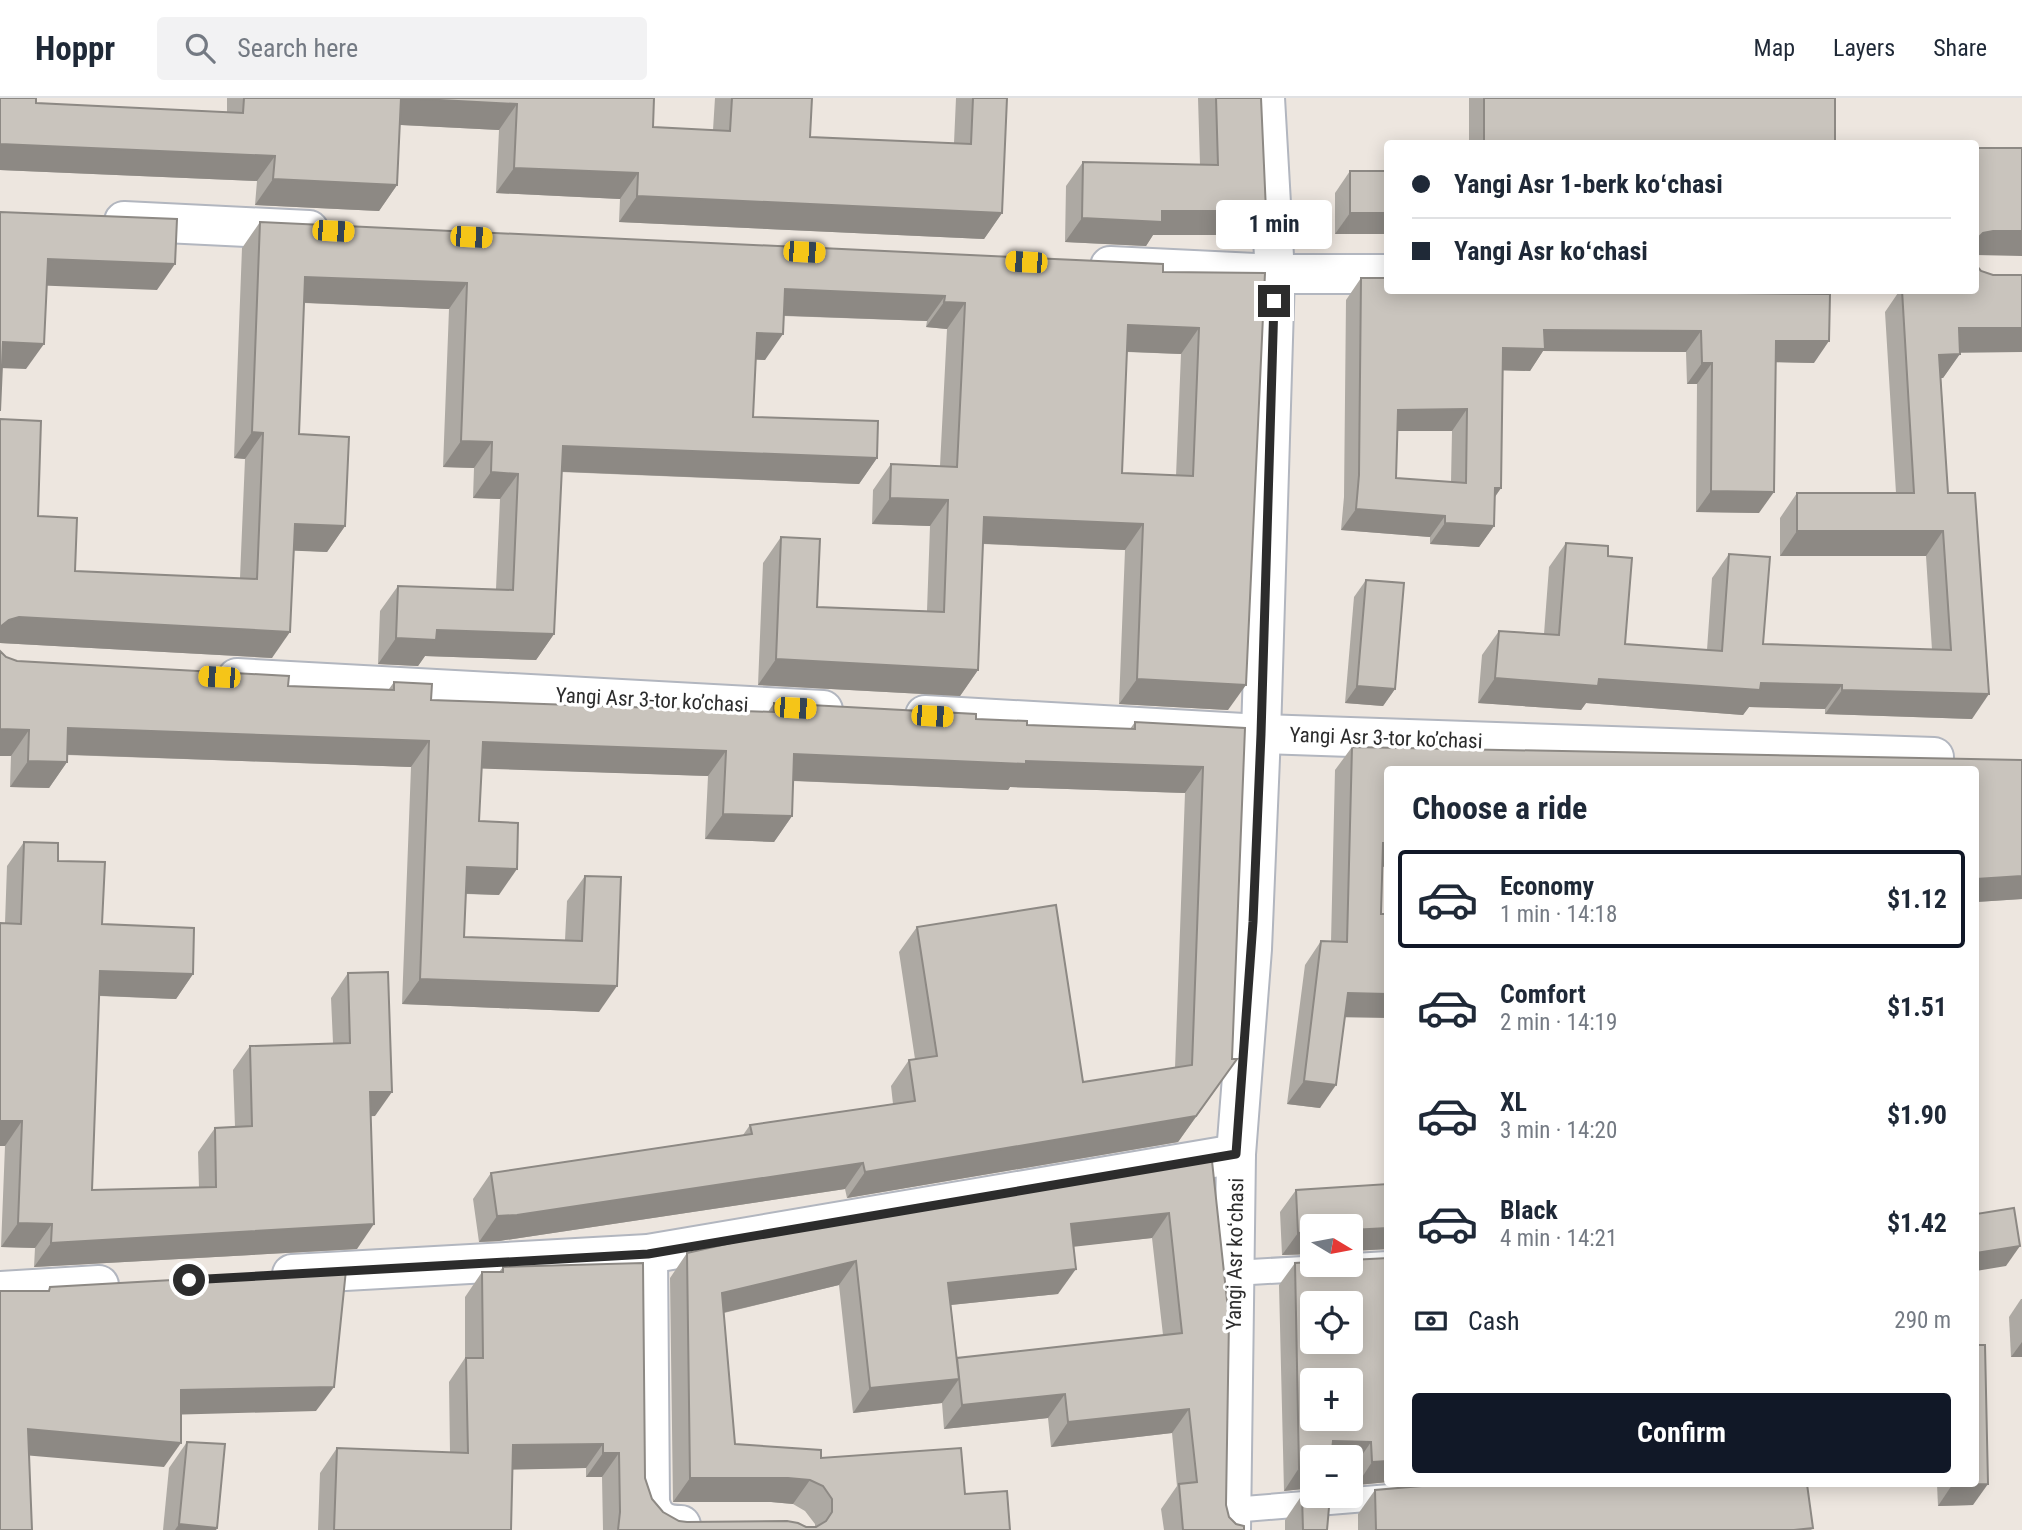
<!DOCTYPE html>
<meta charset="utf-8">
<style>
body{margin:0;font-family:"Roboto Condensed",sans-serif;background:#f2f2f3;color:#1f2937;height:100vh;display:flex;flex-direction:column;font-size:26px;white-space:nowrap}
*{box-sizing:border-box;margin:0}
p{font-size:23px;color:#747a83}
.icon{flex:none;width:38px;height:38px;fill:none;stroke:currentColor;stroke-width:2;stroke-linecap:round;stroke-linejoin:round}
.map{position:relative;flex:1;overflow:hidden}
.side{position:absolute;left:1384px;top:668px;width:595px;height:721px;display:flex;flex-direction:column;background:#fff;border-radius:7px;box-shadow:0 4px 18px #0003}
.side>*{flex:none}
.banner{position:absolute;left:1384px;top:42px;width:595px;height:154px;border-radius:7px;box-shadow:0 4px 18px #0003;display:grid;align-content:center;height:154px;padding:0 28px;background:#fff}
.needle{width:46px;rotate:100deg}
.controls{position:absolute;left:1300px;top:1116px;display:grid;gap:14px}
.controls a{display:grid;place-items:center;width:63px;height:63px;border-radius:7px;background:#fff;box-shadow:0 4px 18px #0003;font-size:35px}
.end{position:absolute;width:32px;height:32px;margin:-16px;border:9px solid #2c2c2c;background:#fff;box-shadow:0 0 0 4px #fff}
.from{border-radius:50%}
.bubble{position:absolute;height:49px;border-radius:7px;background:#fff;box-shadow:0 4px 18px #0003;font-size:23px;font-weight:700;line-height:49px;text-align:center}
.car{position:absolute;width:21px;height:42px;margin:-21px -10px;border-radius:9px;box-shadow:0 0 5px 2px #0007;background:linear-gradient(#f5c518 24%,#345 0 40%,#f5c518 0 76%,#345 0 86%,#f5c518 0)}
.banner b{display:flex;align-items:center;gap:24px;height:66px;font-size:26px}
.banner b+b{border-top:2px solid #e0e1e3}
.banner i{width:18px;height:18px;background:#1f2937}
ul{padding:0;list-style:none}
li{display:flex;align-items:center;gap:21px;height:98px;margin:0 14px 10px;padding:0 14px;border:4px solid transparent;border-radius:7px}
li div{flex:1}
li b{display:block;font-size:26px}
li em{font-style:normal;font-weight:700}
li.selected{border-color:#111827}
li>.icon{width:63px;height:63px;stroke-width:1.5}
h2{padding:0 28px;font-size:32px;line-height:84px}
.pay{display:flex;align-items:center;gap:18px;height:77px;padding:0 28px;font-size:26px}
.pay p{margin-inline-start:auto}
.action{display:flex;gap:14px;margin-top:auto;padding:14px 28px}
.action a{flex:1;height:80px;border-radius:7px;background:#111827;color:#fff;font-size:28px;font-weight:700;line-height:80px;text-align:center}
header{display:flex;align-items:center;gap:42px;box-sizing:border-box;height:98px;padding:0 35px;background:#fff;border-bottom:2px solid #e0e1e3}
header strong{font-size:33px}
nav{display:flex;gap:38px;margin-inline-start:auto;font-size:24px}
.search{width:490px;height:63px;background:#f2f2f3;display:flex;align-items:center;gap:18px;box-sizing:border-box;padding:0 24px;border-radius:7px;color:#747a83;font-size:26px}
.map>svg:first-child{display:block}
.lines{fill:none;stroke-linecap:round;stroke-linejoin:round}
.lane-casing{stroke:#b2b6bf;stroke-width:28}
.street-casing{stroke:#b2b6bf;stroke-width:42}
.lane{stroke:#fff;stroke-width:24}
.street{stroke:#fff;stroke-width:38}
.wall{fill:#ada9a3;fill-rule:evenodd}
.shaded-wall{fill:#8d8984}
.building{fill:#c9c4bd;stroke:#8d8984;stroke-width:2;fill-rule:evenodd}
.route{stroke:#2c2c2c;stroke-width:9}
.labels{text-anchor:middle;dominant-baseline:central;stroke-width:7;stroke-linejoin:round;paint-order:stroke}
.street-label{font-size:21px;fill:#2c2c2c;stroke:#fff}
</style>
<header>
<strong>Hoppr</strong>
<div class="search"><svg class="icon" aria-label="search" viewBox="0 0 24 24"><circle cx="10" cy="10" r="6"/><path d="M15 15l6 6"/></svg>Search here</div>
<nav><a>Map</a><a>Layers</a><a>Share</a></nav>
</header>
<div class="map">
<svg width="2022" height="1432" viewBox="0 0 2022 1432">
<rect width="100%" height="100%" fill="#ede6df"/>
<g class="lines">
<defs>
<g id="lane">
<path d="M1234,1175L1388,1166"/>
<path d="M1232,1412L1402,1398"/>
</g>
<g id="street">
<path d="M124,123L309,132"/>
<path d="M1110,168L1275,176H1388"/>
<path d="M237,580L823,612"/>
<path d="M925,617L1261,636L1934,659"/>
<path d="M648,1156L650,1404C654,1421 663,1427 681,1427"/>
<path d="M292,1176L648,1156L1236,1056"/>
<path d="M0,1193L99,1187"/>
<path d="M1231,1432L1236,1056L1252,851L1261,636L1275,176L1265,0"/>
</g>
</defs>
<use href="#lane" class="lane-casing"/>
<use href="#street" class="street-casing"/>
<use href="#lane" class="lane"/>
<use href="#street" class="street"/>
</g>
<g class="wall">
<path d="M0,0L36,5L227,14V0H654L653,29L713,32L715,0H812L810,39L954,45L956,0H1007L1002,115L984,141L619,124L620,101L496,95L499,32L400,27L397,87L379,113L255,107L257,83L0,72Z"/>
<path d="M1198,0H1261L1249,137H1153L1146,148L1065,144L1066,88L1083,64L1200,67Z"/>
<rect x="1469" y="0" width="366" height="46"/>
<path d="M1350,73H1388V136H1335V95Z"/>
<path d="M260,124L1163,174L1265,175L1228,612L1119,606L1125,452L983,446L978,572L960,598L758,587L763,465L781,439L817,509L927,513L930,428L872,426L873,392L891,366L940,368L947,231L926,229L927,223L784,218L765,262L756,261L753,319L877,360L859,386L561,374L554,536L536,562L425,558L418,568L378,566L380,513L398,488L496,491L500,401L473,400L474,370L443,369L449,211L304,205L299,336L345,428L327,454L294,452L272,560L0,545V321L38,418L75,473L240,480L245,361L234,360L242,150ZM1127,254L1181,256L1176,378L1122,375Z"/>
<path d="M1361,180L1737,195L1814,265L1775,264L1759,415L1696,414L1697,286H1687L1686,254L1543,253L1530,273L1502,272L1501,390L1495,399L1494,428L1479,449L1430,446V439L1341,432L1344,399L1346,202ZM1398,333H1452L1451,384L1396,380Z"/>
<path d="M1900,192H1976L1960,255L1943,280H1941L1948,395L1972,621L1825,616V611L1749,609L1743,617L1586,605L1581,612L1478,605L1482,557L1499,533L1544,536L1549,469L1566,445L1608,458L1625,546L1707,552L1712,480L1729,456L1763,546L1932,552L1926,458H1780V420L1797,395H1896L1885,214Z"/>
<path d="M1366,482L1395,591L1383,608L1345,605L1354,499Z"/>
<path d="M6,559L17,563L288,588L389,591L394,584L431,602L768,614L774,605L976,621L1027,627L1130,631L1135,624L1245,630L1219,987L1178,1044L847,1100L845,1091L499,1143L479,1144L473,1101L491,1075L743,1037L750,1027L893,1006L891,988L909,962L915,961L899,854L917,829L1083,984L1175,970L1185,695L1010,689L1008,692L793,683L792,718L774,744L705,741L708,678L482,670L479,723L499,797L466,796L464,839L565,842L567,803L585,778L599,914L402,906L411,669L67,657V664L49,690L10,689L11,658Z"/>
<path d="M1352,649L2022,662V801L1976,804V672H1388V769L1382,768L1345,919L1320,1010L1287,1006L1305,867L1321,843L1331,844L1335,672Z"/>
<path d="M24,744L58,763L102,826L193,876L176,901L99,898L92,1092L199,1090L198,1054L215,1030L235,1029L233,972L250,948L333,945L331,900L348,875L375,1018H371L357,1151L34,1169L35,1150L1,1149L5,1048H0V825H5L7,768Z"/>
<path d="M1171,1068L1226,1407L1229,1419L1244,1432H1164L1161,1411L1177,1388L1172,1335L1051,1349L1048,1320L944,1331L942,1305L853,1315L839,1187L724,1215L735,1346L821,1360L965,1396L1010,1432H603L602,1379H586V1370L513,1371L511,1432H318L320,1375L337,1350L450,1355L449,1284L465,1260V1199L482,1174H499L503,1169L645,1380L652,1401L663,1414L679,1423L687,1424L815,1429V1426L805,1413L793,1406L771,1404H673L670,1180L687,1155ZM1152,1140L1163,1237L957,1260L951,1207L1058,1196L1073,1148Z"/>
<path d="M1388,1086V1151L1351,1153V1129H1312V1156L1282,1157L1280,1114L1296,1092Z"/>
<path d="M1295,1165L1388,1384L1357,1387L1356,1366H1351V1360H1312V1390L1284,1393L1279,1187Z"/>
<path d="M2021,1201H2022V1259H2011L2009,1219Z"/>
<path d="M187,1344L217,1430L216,1432H163L169,1370Z"/>
<path d="M1937,1386H1976L1973,1407L1938,1408Z"/>
<path d="M1375,1392L1813,1430L1811,1432H1358V1416Z"/>
<path d="M1302,1397L1327,1432H1285V1422Z"/>
</g>
<g class="shaded-wall">
<path d="M401,0L517,6L499,32L383,26Z"/>
<path d="M0,46L275,58L257,83L0,72Z"/>
<path d="M514,70L638,75L620,101L496,95Z"/>
<path d="M273,81L397,87L379,113L255,107Z"/>
<path d="M637,98L1002,115L984,141L619,124Z"/>
<path d="M1162,113H1266L1249,137H1153L1146,148L1065,144L1082,120Z"/>
<path d="M1350,115H1388V136H1335Z"/>
<path d="M1993,133H2022V158L1976,157V142L1983,135Z"/>
<path d="M48,161L175,166L157,192L30,187Z"/>
<path d="M305,179L467,185L449,211L287,204Z"/>
<path d="M785,191L945,198L927,223L767,217Z"/>
<path d="M944,204L965,205L947,231L926,229Z"/>
<path d="M1128,227L1199,230L1181,256L1110,253Z"/>
<path d="M1959,230H2022V254L1942,255Z"/>
<path d="M1544,232L1701,233L1686,254L1543,253L1530,273L1488,272L1503,250Z"/>
<path d="M757,235L783,236L765,262L739,261Z"/>
<path d="M1776,243H1829L1814,265L1761,264Z"/>
<path d="M3,244L44,246L26,271L0,270Z"/>
<path d="M1960,256L1943,280L1922,281L1939,257Z"/>
<path d="M1702,265H1712L1697,286H1687Z"/>
<path d="M1467,311L1452,333H1383L1398,312Z"/>
<path d="M252,334L263,335L245,361L234,360Z"/>
<path d="M461,343L492,344L474,370L443,369Z"/>
<path d="M563,348L877,360L859,386L545,373Z"/>
<path d="M491,374L518,376L500,401L473,400Z"/>
<path d="M1495,390H1501L1486,411Z"/>
<path d="M1711,393L1774,394L1759,415L1696,414Z"/>
<path d="M890,400L948,402L930,428L872,426Z"/>
<path d="M1356,411L1445,418L1430,439L1341,432Z"/>
<path d="M984,419L1143,426L1125,452L966,445Z"/>
<path d="M1445,425L1494,428L1479,449L1430,446Z"/>
<path d="M295,426L345,428L327,454L277,452Z"/>
<path d="M1797,433H1943L1926,458H1780Z"/>
<path d="M19,519L290,534L272,560L0,545V529L9,522Z"/>
<path d="M437,532L554,536L536,562L425,558L418,568L378,566L396,540Z"/>
<path d="M776,561L978,572L960,598L758,587Z"/>
<path d="M1495,580L1599,581L1842,587L1825,611L1749,609L1743,617L1586,605L1581,612L1478,605Z"/>
<path d="M1137,581L1246,587L1228,612L1119,606Z"/>
<path d="M1357,588L1395,591L1383,608L1345,605Z"/>
<path d="M1842,592L1989,596L1972,621L1825,616Z"/>
<path d="M68,630L429,643L411,669L50,656Z"/>
<path d="M0,631L29,632L11,658H0Z"/>
<path d="M483,644L726,653L708,678L465,670Z"/>
<path d="M794,656L1026,663L1203,669L1185,695L1010,689L1008,692L776,682Z"/>
<path d="M28,663L67,664L49,690L10,689Z"/>
<path d="M723,716L792,718L774,744L705,741Z"/>
<path d="M1383,745H1388V769L1367,768Z"/>
<path d="M467,769L517,771L499,797L449,795Z"/>
<path d="M2022,778V801L1976,804V781Z"/>
<path d="M100,873L193,876L176,901L83,897Z"/>
<path d="M420,881L617,888L599,914L402,906Z"/>
<path d="M1348,895L1388,896V920L1332,919Z"/>
<path d="M1237,961L1178,1044L847,1100L865,1074Z"/>
<path d="M1304,983L1336,987L1320,1010L1287,1006Z"/>
<path d="M370,994H392L375,1018L353,1019Z"/>
<path d="M0,1023H22L5,1048H0Z"/>
<path d="M863,1065L845,1091L499,1143L479,1144L497,1118Z"/>
<path d="M1169,1115L1152,1140L1054,1151L1071,1126Z"/>
<path d="M18,1125L52,1126L35,1150L1,1149Z"/>
<path d="M374,1126L357,1151L34,1169L51,1145Z"/>
<path d="M1388,1130V1151L1351,1153V1132Z"/>
<path d="M1312,1134V1156L1282,1157L1298,1135Z"/>
<path d="M2020,1148L2006,1168L1976,1173V1155Z"/>
<path d="M856,1163L839,1187L705,1219L722,1195Z"/>
<path d="M1076,1171L1058,1196L931,1209L948,1185Z"/>
<path d="M2022,1244V1259H2011Z"/>
<path d="M959,1281L942,1305L853,1315L870,1290Z"/>
<path d="M334,1289L316,1313L164,1317L181,1292Z"/>
<path d="M1065,1296L1048,1320L944,1331L962,1307Z"/>
<path d="M1189,1311L1172,1335L1051,1349L1068,1324Z"/>
<path d="M28,1331L181,1345L164,1369L11,1356Z"/>
<path d="M1333,1343L1371,1344L1356,1366H1351V1360H1321Z"/>
<path d="M603,1346L586,1370L496,1372L513,1347Z"/>
<path d="M603,1355H619L602,1379H586Z"/>
<path d="M1388,1363V1384L1357,1387L1372,1364Z"/>
<path d="M1312,1369V1390L1284,1393L1299,1370Z"/>
<path d="M690,1380H788L810,1382L793,1406L771,1404H673Z"/>
<path d="M1988,1386L1973,1407L1938,1408L1952,1387Z"/>
<path d="M179,1426L217,1430L216,1432H175Z"/>
</g>
<g class="building">
<path d="M0,0H36V5L243,15L244,0H654L653,29L730,33L732,0H812L810,39L971,46L973,0H1007L1002,115L637,98L638,75L514,70L517,6L401,0L397,87L273,81L275,58L0,46Z"/>
<path d="M1216,0H1261L1266,113H1162V124L1082,120L1083,64L1218,67Z"/>
<rect x="1484" y="0" width="351" height="46"/>
<path d="M1976,50H2022V133H1993L1983,135L1976,142Z"/>
<rect x="1350" y="73" width="38" height="42"/>
<path d="M0,114L177,121L175,166L48,161L44,246L3,244L0,313Z"/>
<path d="M260,124L1163,166V174L1265,175L1246,587L1137,581L1143,426L984,419L978,572L776,561L781,439L820,441L817,509L944,514L948,402L890,400L891,366L957,369L965,205L944,204L945,198L785,191L783,236L757,235L753,319L878,323L877,360L563,348L554,536L437,532L436,542L396,540L398,488L513,492L518,376L491,374L492,344L461,343L467,185L305,179L299,336L349,339L345,428L295,426L290,534L19,519L9,522L0,529V321L41,323L38,418L77,420L75,473L257,481L263,335L252,334ZM1128,227L1199,230L1193,378L1122,375Z"/>
<path d="M1976,167L1981,173L1993,177H2022V230H1959L1960,256L1939,257L1948,395H1975L1989,596L1842,592V587L1761,585L1760,592L1599,581L1598,588L1495,580L1499,533L1559,537L1566,445L1608,448V458L1632,460L1625,546L1722,553L1729,456L1770,459L1763,546L1951,552L1943,433H1797V395H1914L1902,192H1976Z"/>
<path d="M1361,180H1388V192H1737V195L1830,196L1829,243H1776L1774,394L1711,393L1712,265H1702L1701,233L1544,232L1545,251L1503,250L1501,390H1495L1494,428L1445,425V418L1356,411L1359,377ZM1467,311L1466,385L1396,380L1398,312Z"/>
<path d="M1366,482L1404,485L1395,591L1357,588Z"/>
<path d="M0,553L6,559L17,563L289,578L288,588L394,592V584L432,586L431,602L774,614V605L976,616V621L1027,623V627L1135,631V624L1245,630L1232,961H1237L1196,1018L865,1074L863,1065L517,1117L497,1118L491,1075L752,1036L750,1027L915,1003L909,962L937,958L917,829L1056,807L1083,984L1192,967L1203,669L1026,663V666L794,656L792,718L723,716L726,653L483,644L479,723L518,725L517,771L467,769L464,839L582,843L585,778L621,779L617,888L420,881L429,643L68,630L67,664L28,663L29,632L0,631Z"/>
<path d="M1352,649L2022,662V778L1976,781V672H1388V745H1383L1381,816H1388V896L1348,895L1336,987L1304,983L1321,843L1347,844Z"/>
<path d="M24,744L58,745V763L105,764L102,826L194,830L193,876L100,873L92,1092L216,1089L215,1030L252,1028L250,948L350,945L348,875L388,874L392,994H370L374,1126L51,1145L52,1126L18,1125L22,1023H0V825L21,826Z"/>
<path d="M1212,1063L1229,1221L1226,1407L1229,1419L1236,1426L1244,1428V1432H1183L1179,1386L1197,1384L1189,1311L1068,1324L1065,1296L962,1307L957,1260L1182,1235L1169,1115L1071,1126L1076,1171L948,1185L959,1281L870,1290L856,1163L722,1195L735,1346L821,1352V1360L961,1350L965,1396L1007,1393L1010,1432H618L620,1414L619,1355H603V1346L513,1347L511,1432H334L337,1350L468,1355L466,1260H483L482,1174H503V1169L643,1165L645,1380L652,1401L663,1414L679,1423L687,1424L787,1423L798,1425L806,1429H816L826,1423L832,1414V1401L823,1388L810,1382L788,1380H690L687,1155L766,1137L1171,1068Z"/>
<path d="M1388,1086V1130L1351,1132V1129H1312V1134L1298,1135L1296,1092Z"/>
<path d="M2014,1110L2020,1148L1976,1155V1116Z"/>
<path d="M1388,1160V1363L1372,1364L1371,1344L1333,1343L1331,1360H1312V1369L1299,1370L1295,1165L1312,1164V1167H1351V1162ZM1312,1206H1351V1244H1312ZM1312,1283H1351V1321H1312Z"/>
<path d="M346,1172L334,1289L181,1292V1345L28,1331L32,1432H0V1193H49L50,1189Z"/>
<path d="M1976,1247H1985L1988,1386L1952,1387L1976,1386Z"/>
<path d="M187,1344L225,1346L217,1430L179,1426Z"/>
<path d="M1445,1386H1807L1813,1430L1794,1432H1376L1375,1392Z"/>
<path d="M1312,1396V1398H1330L1327,1432H1303L1302,1397Z"/>
</g>
<g class="lines">
<path class="route" d="M189,1182L648,1156L1236,1056L1253,824L1261,636L1274,203"/>
</g>
<g class="labels">
<g class="street-label">
<text transform="translate(652 602) rotate(3)">Yangi Asr 3-tor koʼchasi</text>
<text transform="translate(1386 640) rotate(2)">Yangi Asr 3-tor koʼchasi</text>
<text transform="translate(1235 1156) rotate(-89)">Yangi Asr koʻchasi</text>
</g>
</g>
</svg>
<div class="controls">
<a><svg class="needle" viewBox="-14 -14 28 28"><path d="M0-13l5 13h-10z" fill="#e53935"/><path d="M0 13l5-13h-10z" fill="#747a83"/></svg></a>
<a><svg class="icon" aria-label="locate" viewBox="0 0 24 24"><circle cx="12" cy="12" r="6"/><path d="M12 2v4M12 18v4M2 12h4M18 12h4"/></svg></a>
<a>+</a>
<a>−</a>
</div>
<i class="end from" style="left:189px;top:1182px"></i>
<i class="end" style="left:1274px;top:203px"></i>
<div class="bubble" style="left:1216px;top:102px;width:116px">1 min</div>
<i class="car" style="left:333px;top:133px;rotate:93deg"></i>
<i class="car" style="left:471px;top:139px;rotate:93deg"></i>
<i class="car" style="left:804px;top:154px;rotate:93deg"></i>
<i class="car" style="left:1026px;top:164px;rotate:273deg"></i>
<i class="car" style="left:219px;top:579px;rotate:273deg"></i>
<i class="car" style="left:795px;top:610px;rotate:93deg"></i>
<i class="car" style="left:932px;top:618px;rotate:93deg"></i>
<div class="banner">
<b><i class="from"></i>Yangi Asr 1-berk koʻchasi</b>
<b><i></i>Yangi Asr koʻchasi</b>
</div>
<section class="side">
<h2>Choose a ride</h2>
<ul>
<li class="selected"><svg class="icon" aria-label="car" viewBox="0 0 24 24"><path d="M5 17H2v-5l4-1 3-4h7l3 4 3 1v5h-3M9 17h6M6 11h13"/><circle cx="7" cy="17" r="2"/><circle cx="17" cy="17" r="2"/></svg><div><b>Economy</b><p>1 min · 14:18</p></div><em>$1.12</em></li>
<li><svg class="icon" aria-label="car" viewBox="0 0 24 24"><path d="M5 17H2v-5l4-1 3-4h7l3 4 3 1v5h-3M9 17h6M6 11h13"/><circle cx="7" cy="17" r="2"/><circle cx="17" cy="17" r="2"/></svg><div><b>Comfort</b><p>2 min · 14:19</p></div><em>$1.51</em></li>
<li><svg class="icon" aria-label="car" viewBox="0 0 24 24"><path d="M5 17H2v-5l4-1 3-4h7l3 4 3 1v5h-3M9 17h6M6 11h13"/><circle cx="7" cy="17" r="2"/><circle cx="17" cy="17" r="2"/></svg><div><b>XL</b><p>3 min · 14:20</p></div><em>$1.90</em></li>
<li><svg class="icon" aria-label="car" viewBox="0 0 24 24"><path d="M5 17H2v-5l4-1 3-4h7l3 4 3 1v5h-3M9 17h6M6 11h13"/><circle cx="7" cy="17" r="2"/><circle cx="17" cy="17" r="2"/></svg><div><b>Black</b><p>4 min · 14:21</p></div><em>$1.42</em></li>
</ul>
<div class="pay"><svg class="icon" aria-label="cash" viewBox="0 0 24 24"><path d="M3 7h18v10H3z"/><circle cx="12" cy="12" r="2"/></svg>Cash<p>290 m</p></div>
<div class="action"><a>Confirm</a></div>
</section>
</div>
